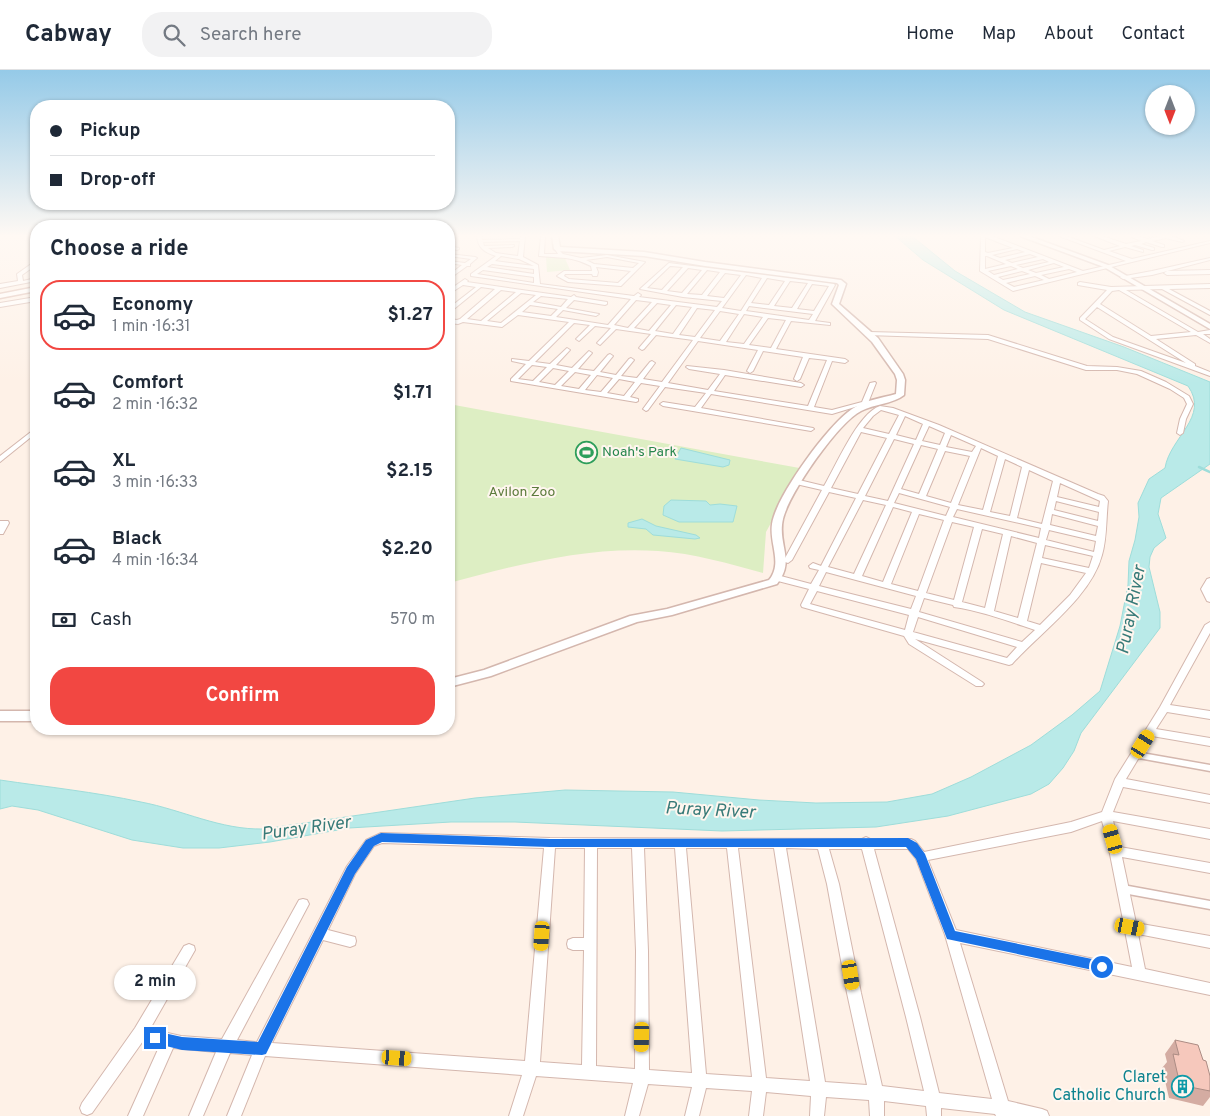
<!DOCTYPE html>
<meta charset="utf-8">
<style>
body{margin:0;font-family:Overpass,sans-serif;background:#f2f2f3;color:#1f2937;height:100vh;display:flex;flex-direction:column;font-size:19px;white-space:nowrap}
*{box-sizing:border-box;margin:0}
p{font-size:16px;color:#747a83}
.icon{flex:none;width:28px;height:28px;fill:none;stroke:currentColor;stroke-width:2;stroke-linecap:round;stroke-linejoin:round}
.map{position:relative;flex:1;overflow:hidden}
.sheet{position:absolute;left:30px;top:150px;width:425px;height:515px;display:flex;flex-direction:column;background:#fff;border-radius:20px;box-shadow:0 1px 4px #0004}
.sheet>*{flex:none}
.hud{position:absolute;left:30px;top:30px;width:425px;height:110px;border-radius:20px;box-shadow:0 1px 4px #0004;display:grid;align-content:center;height:110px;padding:0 20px;background:#fff}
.needle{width:32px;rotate:180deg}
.controls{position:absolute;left:1145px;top:15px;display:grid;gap:10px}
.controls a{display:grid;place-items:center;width:50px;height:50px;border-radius:50%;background:#fff;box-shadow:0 1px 4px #0004;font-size:25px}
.end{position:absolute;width:22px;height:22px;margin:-11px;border:6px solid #1a73e8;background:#fff;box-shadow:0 0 0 2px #fff}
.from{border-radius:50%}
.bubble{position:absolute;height:35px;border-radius:18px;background:#fff;box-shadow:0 1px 4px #0004;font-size:16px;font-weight:700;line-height:35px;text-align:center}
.car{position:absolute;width:15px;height:30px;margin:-15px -8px;border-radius:6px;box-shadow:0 0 4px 1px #0007;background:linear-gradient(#f5c518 24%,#345 0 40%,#f5c518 0 76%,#345 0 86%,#f5c518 0)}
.hud b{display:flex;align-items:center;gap:18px;height:48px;font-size:19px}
.hud b+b{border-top:1px solid #e0e1e3}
.hud i{width:12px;height:12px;background:#1f2937}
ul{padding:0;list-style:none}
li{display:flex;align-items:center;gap:15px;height:70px;margin:0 10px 8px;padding:0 10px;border:2px solid transparent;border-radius:20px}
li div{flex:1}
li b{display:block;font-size:19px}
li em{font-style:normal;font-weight:700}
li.current{border-color:#f24742}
li>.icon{width:45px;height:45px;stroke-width:1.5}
h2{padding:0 20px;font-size:22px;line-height:60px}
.pay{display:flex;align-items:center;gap:12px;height:55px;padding:0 20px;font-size:19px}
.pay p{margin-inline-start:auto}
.action{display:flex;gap:10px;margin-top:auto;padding:10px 20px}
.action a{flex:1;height:58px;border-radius:20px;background:#f24742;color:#fff;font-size:20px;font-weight:700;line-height:58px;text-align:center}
header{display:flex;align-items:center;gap:30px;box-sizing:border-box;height:70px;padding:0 25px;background:#fff;border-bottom:1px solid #e0e1e3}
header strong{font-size:24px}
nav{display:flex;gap:28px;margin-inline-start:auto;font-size:18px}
.search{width:350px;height:45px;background:#f2f2f3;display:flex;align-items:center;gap:12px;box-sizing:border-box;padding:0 18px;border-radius:20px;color:#747a83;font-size:19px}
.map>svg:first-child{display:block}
.green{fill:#ddeec3}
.water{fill:#b9eae8;stroke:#9eddda}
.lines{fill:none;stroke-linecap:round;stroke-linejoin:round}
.stream{stroke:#9eddda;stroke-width:2.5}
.pedestrian-casing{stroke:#d4b7ae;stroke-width:3}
.minor-casing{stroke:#d4b7ae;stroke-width:2}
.tertiary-casing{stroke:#d4b7ae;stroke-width:3}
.secondary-casing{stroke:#dab8ad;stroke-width:3}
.pedestrian{fill:#fff;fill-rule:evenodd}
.minor{fill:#fff;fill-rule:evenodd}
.tertiary{fill:#fff;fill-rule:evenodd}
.secondary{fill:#fff;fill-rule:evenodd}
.wall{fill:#d4aca2}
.building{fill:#f6c8bc;stroke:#ac8c84}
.route{fill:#1a73e8}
.labels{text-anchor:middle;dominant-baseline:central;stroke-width:4;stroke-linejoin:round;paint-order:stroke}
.leisure-label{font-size:14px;fill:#27864d;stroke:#fff6ef;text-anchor:start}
.park-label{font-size:14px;fill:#5c7b3c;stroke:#fff6ef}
.near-culture-label{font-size:16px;fill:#0d838f;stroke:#fff6ef;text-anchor:end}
.near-water-label{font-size:18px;font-style:italic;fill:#377a78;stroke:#fff6ef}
</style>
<header>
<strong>Cabway</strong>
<div class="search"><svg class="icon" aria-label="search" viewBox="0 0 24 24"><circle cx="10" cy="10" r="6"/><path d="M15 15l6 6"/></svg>Search here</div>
<nav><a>Home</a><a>Map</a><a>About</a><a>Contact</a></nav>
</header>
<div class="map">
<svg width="1210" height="1046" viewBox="0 0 1210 1046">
<rect width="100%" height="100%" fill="#fef1e7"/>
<g class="green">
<path d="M564,186L570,200L547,202L546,187Z"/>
<path d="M449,334L805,399L784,429L766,462L763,503C729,494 694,483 658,481C588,476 516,495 449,513Z"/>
</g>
<g class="water">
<path d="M895,166H912L955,201L1025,242L1124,277L1210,312V394L1161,428L1158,444L1166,468L1154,478L1150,487L1149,497L1160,542V558L1081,663L1074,681L1063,698L1049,714L1031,724L948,746L876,757L722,761L515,752H451L349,758L270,772L219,778H183L132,770L38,740L12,736L0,739V710C47,717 95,722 141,732C183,740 220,760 264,759L475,728L565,720L673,722L759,730L816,733L887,732L932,724L971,707L1031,675L1072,645L1100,621L1120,556L1128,515L1129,491L1135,470L1139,447L1138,433L1149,409L1165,398C1170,367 1210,347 1188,316L1004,240L923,190Z"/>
<path d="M681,378L730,390L729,395L723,397L675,389Z"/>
<path d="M671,430L706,431L710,435L720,434L737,436L733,452H679L663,445L664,436Z"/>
<path d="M642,449L656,456L696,465L700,468L695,469L653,465L646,459L628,457V453Z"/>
</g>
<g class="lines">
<path class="stream" d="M1199,397L1210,402"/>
<defs>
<g id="pedestrian">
<path d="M1136,682L1210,695V701L1133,687L1132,685L1133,683Z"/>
<path d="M1123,815L1210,831V839L1123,823L1120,822L1119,819L1120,816Z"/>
</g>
<g id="minor">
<path d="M477,166H481L482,170L520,169L521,166H525L523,187L538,195L540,214L634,226L638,223L641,225L639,227L717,237L722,231L683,227L640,219L669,193L834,214L835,215L815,251L830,253V255L791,251L776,279L845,289L848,291L845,293L832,291L814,337L832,340L862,332L870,313L875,312L876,313L868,333L832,344L711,324L701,338L813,358L814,359L811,361L663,336L660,334L663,332L695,337L706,323L665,317L648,340L646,341L643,339L660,316L641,313L630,327L638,329V331L636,332L511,311V309L526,294L512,291V289L529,291L569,252L518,245L502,257L463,252L458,254L449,253V249L457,250L460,249L495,219L481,217L449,243V238L476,217L463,215L449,224V220L465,209L468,211L467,212L571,227L574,225L576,227L607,232V234L605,235L574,230L566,238L599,244L596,246L563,240L556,247L608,255L631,229L471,206V204L496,186C484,182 478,178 477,166ZM520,171L518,186L496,183L488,178L512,177L514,176V175L484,176L483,172ZM501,186L519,189L534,196L495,191ZM492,194L534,199V204L487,197ZM670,196L683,197L662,220L647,218ZM688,198L702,200L682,223L667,221ZM483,200L534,207V213L477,204ZM707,200L720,202L702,225L687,224ZM725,203L741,205L724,228L707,226ZM746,205L762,208L741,241L722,238ZM767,208L785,211L769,235L751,233ZM790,211L808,213L792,238L774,236ZM812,214L829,216L814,241L797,239ZM501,220L516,222L481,251L467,249ZM521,223L536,225L501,253L487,251ZM541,226L568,229L561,237L533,232ZM636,230L652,232L628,258L614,255ZM657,233L671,235L649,261L634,258ZM530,235L558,239L551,246L522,242ZM676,235L692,237L673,264L655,261ZM749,236L813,244L809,250L746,241ZM697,238L715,240L695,267L679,265ZM720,241L739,244L720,271L700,268ZM744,244L763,247L744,274L726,272ZM768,248L786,250L771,278L749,275ZM574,253L590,255L576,269L579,271L595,256L611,258L597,273L600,275L616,259L651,264L639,278L642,280L644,279L656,265L693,270L662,312L643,309L655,293L652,291L650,292L637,308L621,306L634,290L631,288L629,289L616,305L600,302L613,286L610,284L608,285L594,301L578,299L592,283L589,281L572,298L556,295L570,280L567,278L550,294L535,292ZM698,271L758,280L747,301L750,303L753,301L763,281L803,287L794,309L797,311L800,309L809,288L827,290L808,336L714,321L725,305L801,317L804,315L801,313L724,300L687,296L686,297L689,299L720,304L708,320L668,313ZM532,295L547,297L533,311L518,309ZM553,298L569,301L555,315L539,312ZM575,302L591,305L579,319L561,316ZM597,305L613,308L601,322L585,320ZM619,309L635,312L624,326L607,323Z"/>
<path d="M541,166H545L544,184H558L555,179L557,178L563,184L581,188L607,185L645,192L621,216L568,212L557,206L564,201H592L591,196C571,186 560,188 539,186ZM607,187L639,193L633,198L594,194L586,190ZM596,197L631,201L618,213L569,209L564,206L565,204H592L593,206H597L598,202Z"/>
<path d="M981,166H992L1083,201L1126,191L1059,166H1066L1104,180L1120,176L1094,166H1102L1126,174L1141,171L1130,166H1138L1147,169L1160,166H1172L1184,171L1182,172L1166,168L1152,171L1164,175V177H1162L1146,172L1141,174L1154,178V180H1152L1135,175L1131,176L1143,180V182L1125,177L1109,181L1132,189L1210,171V173L1013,221L980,201ZM985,167L1013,178L988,183L985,182ZM1017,179L1025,182L1000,188L992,185ZM1030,184L1038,187L1012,193L1005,190ZM985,186H987L1006,194L985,199ZM1043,189L1049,192L1023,198L1016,195ZM1054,193L1064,197L1036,203L1028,200ZM1011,196L1018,199L994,205L988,201ZM1069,199L1077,202L1049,209L1041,205ZM1022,201L1030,204L1003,210L998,207ZM1035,206L1044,210L1014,217L1006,213Z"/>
<path d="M449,176L459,178V179L457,180L449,178Z"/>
<path d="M449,184L475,187L477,188L470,194V196H467L449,209V205L462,195L449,193V191L465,193L471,189L449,186Z"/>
<path d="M1210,188V190L1152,205L1123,209L1120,207L1152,201Z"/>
<path d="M34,192H36V195L22,205L23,211L36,208V211L0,218V214L18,211L17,204Z"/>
<path d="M1210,200V204L1167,205L1164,203L1167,201Z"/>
<path d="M1080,212L1111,217L1210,214V218L1169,219L1210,241V245L1162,219L1126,220L1198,262L1210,260V264H1203L1210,269V273L1196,265L1156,269L1195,294V296L1210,302V306L1109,269L1080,250V248L1107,220L1078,215V213ZM1119,220L1191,262L1151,266L1100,234L1112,221ZM1097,237L1186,293L1113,267L1085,249Z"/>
<path d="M36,227V231L0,237V233Z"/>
<path d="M869,262L988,265L1087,296L1117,297L1141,301L1166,312L1189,326L1193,334L1186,349L1183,363L1180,365L1177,363L1180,349L1187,334L1184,328L1170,319L1137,304L1117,300H1086L988,269L867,265L866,264Z"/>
<path d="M880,336L893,338L939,355L1098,424L1104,426L1108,431C1106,448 1107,468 1102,485C1091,527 1041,562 1012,594L1009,595L915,569L982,612L984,614L982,616H976L909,574L904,566L802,537L801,535L809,519L774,510L773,508L777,505L811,514L819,500L810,498L809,496L813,493L821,496L856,428L829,422L792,490L788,493L785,492L784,490L822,420L796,414L795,412L799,410L824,416C836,396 858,343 880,336ZM881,340L899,345L889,364L863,358L873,346ZM905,346L923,354L916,370L896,365ZM929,356L945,363L940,375L922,371ZM861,362L887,368L858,424L831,418ZM951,365L976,376L972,382L946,377ZM894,369L914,374L888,431L865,426ZM921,375L938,379L919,424L901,419ZM981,378L998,386L983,440L958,435ZM945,381L970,386L951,433L926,426ZM1005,389L1022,397L1010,446L990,442ZM1029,400L1053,411L1042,454L1017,448ZM1060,413L1098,430L1100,431L1099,437L1057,427ZM899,423L950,437L946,446L894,433ZM863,430L886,435L854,504L828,497ZM1056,431L1099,442L1098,451L1054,440ZM893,437L912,442L883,512L862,506ZM957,439L1041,458L1039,468L953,447ZM919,444L944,450L918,521L891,514ZM1052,444L1098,456L1096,466L1050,455ZM952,452L974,457L954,530L926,523ZM982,459L1003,464L985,538L962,532ZM1049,460L1096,471L1094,482L1046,470ZM1011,466L1037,473L1018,548L994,541ZM1045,475L1093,486L1089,498L1042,488ZM1041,493L1086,503L1070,525L1040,555L1027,551ZM826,502L916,526L911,539L819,516ZM817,521L909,545L905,560L810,534ZM924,528L953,535L954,537C981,541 1008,551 1035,560L1022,572L919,542ZM918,547L1017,577L1007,588L913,562Z"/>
<path d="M36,358V363L0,392V386Z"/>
<path d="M0,451H8L9,453L3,464H0Z"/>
<path d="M1210,508V532L1207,531L1201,519L1207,509Z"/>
<path d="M1210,552V563L1170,635L1210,641V649L1167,642L1156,659L1210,668V676L1152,666L1126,709L1210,725V733L1123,717L1113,742L1210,759V769L1113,751L1120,777L1210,793V803L1122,787L1136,853L1210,866V878L1138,864L1145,899L1210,913V925L960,873L1008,1031L1042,1039L1047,1041L1049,1046H996L995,1044L941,1038V1046H927L926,1036L884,1031V1046H870L869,1030L826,1027L824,1046H810L811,1026L766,1022L763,1046H749L752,1021L706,1018L699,1046H685L692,1017L648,1014L639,1046H625L633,1013L536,1006L523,1046H509L522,1005L265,986L241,1046H227L252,985L230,983L203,1046H189L216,982L173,978L143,1046H128L160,975L143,971L92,1043L87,1045L82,1043L80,1038L82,1033L135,958L184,876L189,874L194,876L195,880L150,959L181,966L222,969L299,830L303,829L307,830L309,834L237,970L257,972L347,796L366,770L381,763L550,768L862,769L866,767L870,769H911L915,771L924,782L1071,752L1102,742L1115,709L1160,637L1205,555ZM1102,751L1107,769L1124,855L1123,857L1125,861L1132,897L956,860L928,790L1071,762ZM382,773L544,778L525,991L272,973L323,870L350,877L355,875L356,871L355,867L328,860L355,804L374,776ZM555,778H585L584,868H573L568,870L567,874L568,878L573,880H584L582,995L540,992ZM597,778H632L636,881L635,999L596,996ZM644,778H675L692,1003L649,1000L648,881ZM686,778H727L752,1007L706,1004ZM738,778H774L810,1011L766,1008ZM786,778L818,779L827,814L847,923L867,1015L825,1012ZM829,779H862L906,947L924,1021L882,1016L861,923L839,814ZM874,779H908L916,789L945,865L992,1029L939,1023L920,947Z"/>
</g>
<g id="tertiary">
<path d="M552,166H558L560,177L644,182L705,192L841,210L846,214L839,234L878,268L903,304L905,310L904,325C893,334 874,334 861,341C838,353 789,423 783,449C777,475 796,490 777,514L672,545L637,552L491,606L449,617V609L484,600L630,546L667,539L769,510C783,493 769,474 772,454C776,426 829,354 852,339C865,330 882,328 896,324L897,310L895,304L872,272L832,234L839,215L837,213L705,196L644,186L557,181L554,179Z"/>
<path d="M1020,166H1029L1108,195L1210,254V259L1104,197Z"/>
<rect x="0" y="641" width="36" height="10"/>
</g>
<path id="secondary" d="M36,217V221L0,228V224Z"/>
</defs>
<use href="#pedestrian" class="pedestrian-casing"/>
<use href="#minor" class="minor-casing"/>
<use href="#tertiary" class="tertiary-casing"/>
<use href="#secondary" class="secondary-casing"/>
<use href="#pedestrian" class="pedestrian"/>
<use href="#minor" class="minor"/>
<use href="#tertiary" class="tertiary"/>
<use href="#secondary" class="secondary"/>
</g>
<path class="wall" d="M1175,970L1203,990L1210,1006V1027L1203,1036L1169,1028L1162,998L1167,992L1165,984Z"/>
<path class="building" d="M1175,970L1198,975L1203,990L1206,991L1210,1006V1021L1180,1015L1173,984L1179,985Z"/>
<linearGradient id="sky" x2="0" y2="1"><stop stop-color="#95cae8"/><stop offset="0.53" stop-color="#fff9f4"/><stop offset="1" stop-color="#fff9f4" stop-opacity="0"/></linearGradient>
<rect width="1210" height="313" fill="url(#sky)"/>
<path class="route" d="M381,763L550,769L908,768L917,773L925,784L955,861L1102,891L1106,893L1108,897L1106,901L1102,902L947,869L916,789L906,777H550L382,772L374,776L355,804L266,984L262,985L182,980L150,972L148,968L150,963L155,961L182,967L258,972L347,797L366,770Z"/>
<defs>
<symbol id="stadium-ring" viewBox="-11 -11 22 22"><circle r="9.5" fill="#fff6ef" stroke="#2e9e5b" stroke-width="1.5"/><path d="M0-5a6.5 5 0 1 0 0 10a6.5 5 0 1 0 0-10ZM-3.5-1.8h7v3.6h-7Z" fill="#2e9e5b"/></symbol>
<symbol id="building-ring" viewBox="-11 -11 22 22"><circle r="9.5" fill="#fff6ef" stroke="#0f9aa8" stroke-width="1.5"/><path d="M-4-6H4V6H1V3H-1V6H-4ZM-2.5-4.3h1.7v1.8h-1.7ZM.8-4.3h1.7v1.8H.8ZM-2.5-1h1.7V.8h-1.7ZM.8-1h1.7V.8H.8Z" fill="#0f9aa8"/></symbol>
</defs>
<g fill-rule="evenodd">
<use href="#stadium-ring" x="574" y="370" width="25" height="25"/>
<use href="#building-ring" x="1170" y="1004" width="25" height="25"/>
</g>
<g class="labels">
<g class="leisure-label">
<text x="602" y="382">Noah's Park</text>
</g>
<g class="park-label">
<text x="522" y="422">Avilon Zoo</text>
</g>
<g class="near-culture-label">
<text x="1166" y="1008">Claret<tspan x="1166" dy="18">Catholic Church</tspan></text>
</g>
<g class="near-water-label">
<text transform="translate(1132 540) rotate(-79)">Puray River</text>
<text transform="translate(710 741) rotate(3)">Puray River</text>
<text transform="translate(306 759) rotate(-8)">Puray River</text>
</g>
</g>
</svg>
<div class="controls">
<a><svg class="needle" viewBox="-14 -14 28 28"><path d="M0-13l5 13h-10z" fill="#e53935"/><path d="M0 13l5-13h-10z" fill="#747a83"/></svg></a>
</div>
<i class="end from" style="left:1102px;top:897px"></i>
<i class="end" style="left:155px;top:968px"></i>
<div class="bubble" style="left:114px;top:895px;width:82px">2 min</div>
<i class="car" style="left:1143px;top:674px;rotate:32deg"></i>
<i class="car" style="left:1113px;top:769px;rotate:344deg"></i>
<i class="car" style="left:1130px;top:857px;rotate:101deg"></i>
<i class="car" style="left:542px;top:866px;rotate:184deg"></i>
<i class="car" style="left:851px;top:905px;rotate:171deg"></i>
<i class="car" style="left:642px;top:967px;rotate:181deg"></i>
<i class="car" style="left:397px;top:988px;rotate:94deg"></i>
<div class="hud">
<b><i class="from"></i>Pickup</b>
<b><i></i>Drop-off</b>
</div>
<section class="sheet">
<h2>Choose a ride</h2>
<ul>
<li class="current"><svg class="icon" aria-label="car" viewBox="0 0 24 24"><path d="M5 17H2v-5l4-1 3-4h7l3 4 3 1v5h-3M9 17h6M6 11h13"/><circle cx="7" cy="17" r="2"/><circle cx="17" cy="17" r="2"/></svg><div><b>Economy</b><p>1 min · 16:31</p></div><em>$1.27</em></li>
<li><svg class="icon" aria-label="car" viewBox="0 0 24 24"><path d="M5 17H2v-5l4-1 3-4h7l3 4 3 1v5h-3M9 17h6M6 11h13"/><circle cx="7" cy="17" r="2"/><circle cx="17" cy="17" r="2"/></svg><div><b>Comfort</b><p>2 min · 16:32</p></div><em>$1.71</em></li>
<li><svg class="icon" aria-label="car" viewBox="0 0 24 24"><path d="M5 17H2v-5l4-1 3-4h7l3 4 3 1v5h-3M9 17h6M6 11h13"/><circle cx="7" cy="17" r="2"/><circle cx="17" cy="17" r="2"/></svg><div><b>XL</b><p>3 min · 16:33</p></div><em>$2.15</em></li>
<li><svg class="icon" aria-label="car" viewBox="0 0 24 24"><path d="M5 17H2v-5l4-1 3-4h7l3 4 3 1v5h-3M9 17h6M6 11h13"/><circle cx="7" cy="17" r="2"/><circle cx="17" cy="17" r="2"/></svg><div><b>Black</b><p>4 min · 16:34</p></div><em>$2.20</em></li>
</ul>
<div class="pay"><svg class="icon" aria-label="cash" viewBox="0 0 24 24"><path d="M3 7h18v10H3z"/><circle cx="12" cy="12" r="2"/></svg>Cash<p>570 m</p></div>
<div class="action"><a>Confirm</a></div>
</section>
</div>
